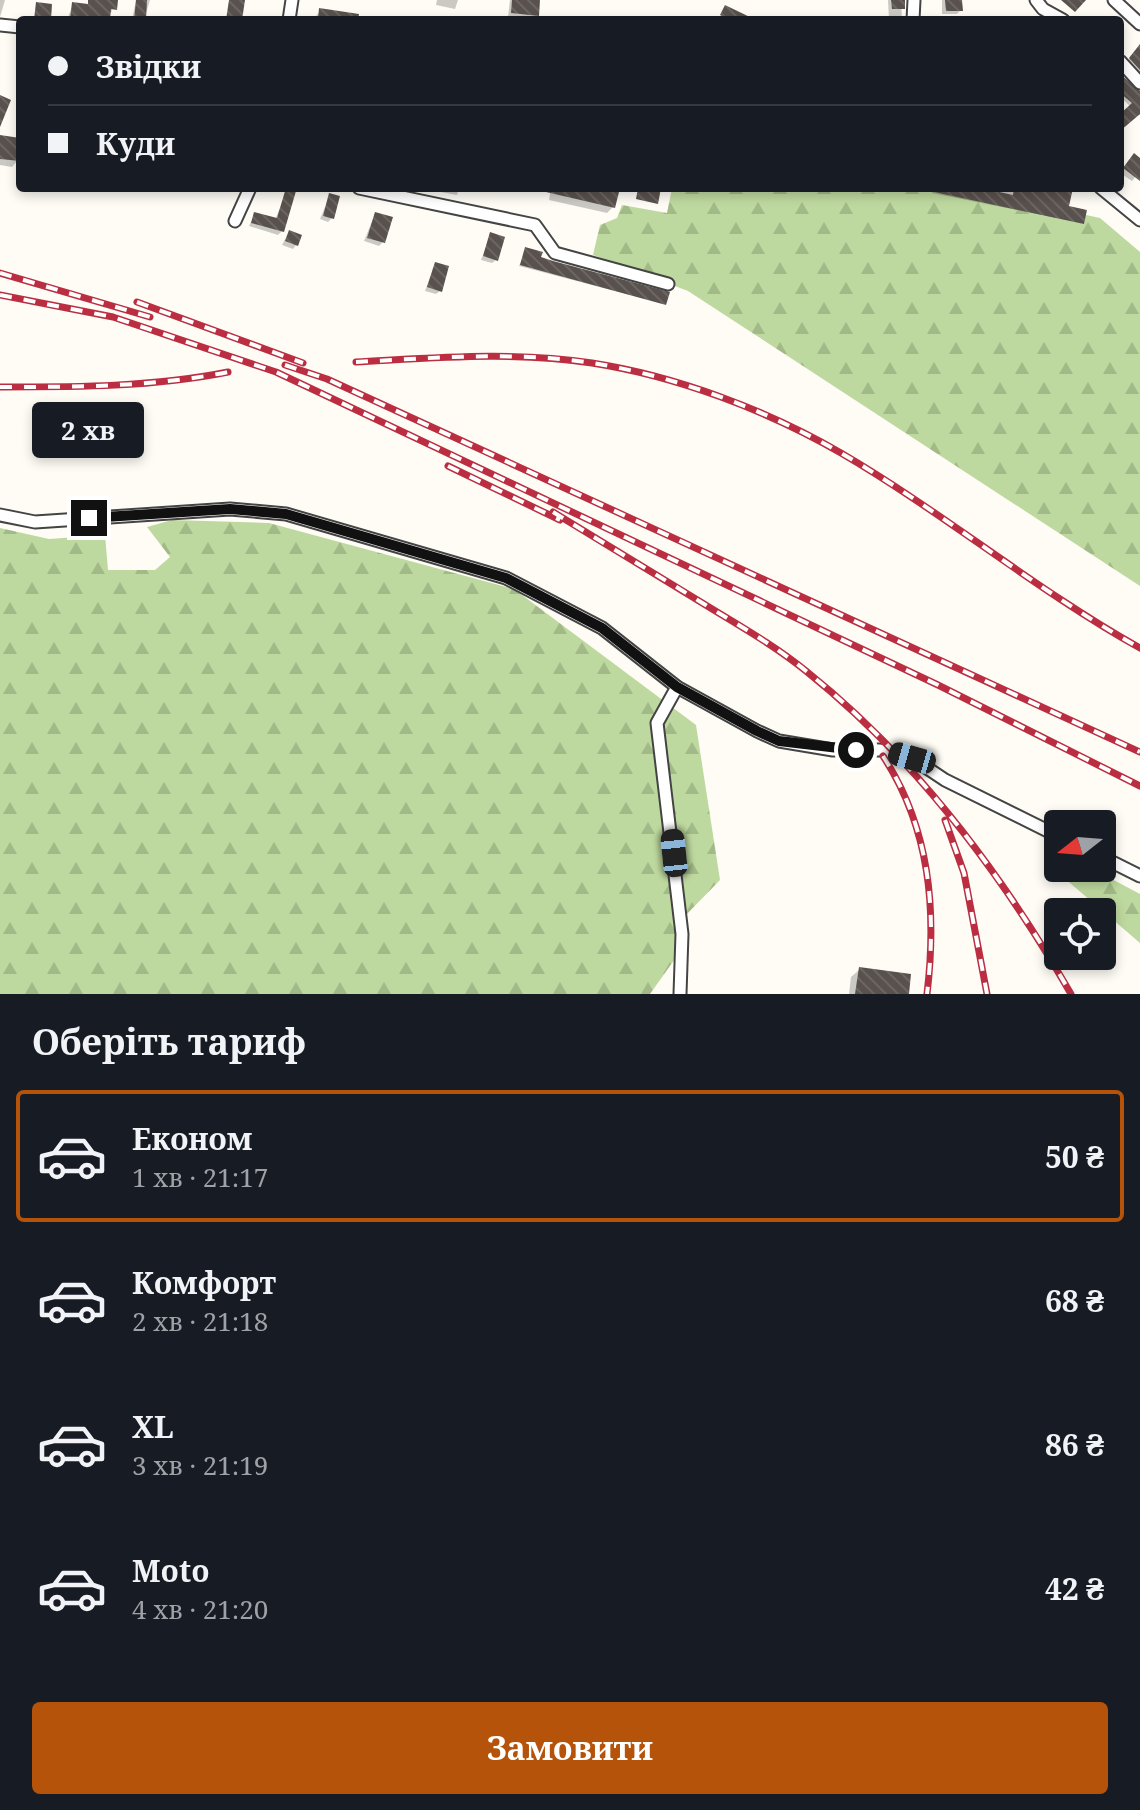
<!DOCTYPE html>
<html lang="uk">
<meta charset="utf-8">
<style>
body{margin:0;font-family:"Noto Serif",serif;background:#20242c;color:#f1f3f6;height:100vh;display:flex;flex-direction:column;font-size:30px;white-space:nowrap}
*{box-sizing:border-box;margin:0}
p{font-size:26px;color:#9ea1a6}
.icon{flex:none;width:44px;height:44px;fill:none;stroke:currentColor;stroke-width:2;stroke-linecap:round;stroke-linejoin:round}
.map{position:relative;height:994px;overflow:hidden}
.panel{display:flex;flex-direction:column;background:#171b24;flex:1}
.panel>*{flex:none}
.hud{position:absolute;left:16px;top:16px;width:1108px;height:176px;border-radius:8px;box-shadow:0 4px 12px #0003;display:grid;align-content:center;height:176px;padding:0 32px;background:#171b24}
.needle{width:52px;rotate:253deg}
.tools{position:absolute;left:1044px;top:810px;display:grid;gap:16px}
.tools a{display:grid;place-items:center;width:72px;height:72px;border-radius:8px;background:#171b24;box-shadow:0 4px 12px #0003;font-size:40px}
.end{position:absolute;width:36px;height:36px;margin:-18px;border:10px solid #111;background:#fff;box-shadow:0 0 0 4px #fff}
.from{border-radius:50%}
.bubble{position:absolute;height:56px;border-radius:8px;background:#171b24;box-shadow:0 4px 12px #0003;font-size:26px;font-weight:700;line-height:56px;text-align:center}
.car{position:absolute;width:24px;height:48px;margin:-24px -12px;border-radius:10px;box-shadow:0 0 6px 2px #0007;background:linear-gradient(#222 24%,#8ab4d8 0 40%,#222 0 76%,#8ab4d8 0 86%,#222 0)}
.hud b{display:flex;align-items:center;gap:28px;height:76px;font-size:30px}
.hud b+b{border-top:2px solid #363941}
.hud i{width:20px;height:20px;background:#f1f3f6}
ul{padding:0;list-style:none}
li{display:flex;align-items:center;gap:24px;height:132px;margin:0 16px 12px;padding:0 16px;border:4px solid transparent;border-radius:8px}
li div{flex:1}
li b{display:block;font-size:30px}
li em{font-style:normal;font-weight:700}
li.selected{border-color:#b45309}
li>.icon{width:72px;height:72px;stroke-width:1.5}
h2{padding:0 32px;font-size:36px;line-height:96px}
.cta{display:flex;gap:16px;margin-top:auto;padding:16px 32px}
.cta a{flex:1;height:92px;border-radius:8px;background:#b45309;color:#fff;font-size:32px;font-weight:700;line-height:92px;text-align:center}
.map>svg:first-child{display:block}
.forest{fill:url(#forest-firs)}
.shadow{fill:#0003}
.building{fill:url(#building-back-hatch)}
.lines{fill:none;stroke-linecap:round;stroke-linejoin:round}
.minor-casing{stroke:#444;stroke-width:15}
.minor{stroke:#fff;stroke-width:11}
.rail-casing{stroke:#bb2e42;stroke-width:7}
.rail{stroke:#fff;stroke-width:4;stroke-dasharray:12;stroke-linecap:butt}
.route{stroke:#111;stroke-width:10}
</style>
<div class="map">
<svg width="1140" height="994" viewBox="0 0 1140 994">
<defs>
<pattern id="forest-firs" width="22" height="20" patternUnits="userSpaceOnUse" patternTransform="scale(2)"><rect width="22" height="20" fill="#bed99f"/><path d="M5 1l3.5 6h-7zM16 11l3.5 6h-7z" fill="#a2b988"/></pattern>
<pattern id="building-back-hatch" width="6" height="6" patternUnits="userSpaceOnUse" patternTransform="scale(2)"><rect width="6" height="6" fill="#59514d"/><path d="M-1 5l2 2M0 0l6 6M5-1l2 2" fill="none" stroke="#6c6662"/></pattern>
</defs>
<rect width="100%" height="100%" fill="#fefcf5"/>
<g class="forest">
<path d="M672,188H961L1100,218L1140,252V586L688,291L593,255L600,225L617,218L622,205L667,213Z"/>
<path d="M172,520L269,523L514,589L696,725L720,880L685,916L687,942L650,994H0V528L49,539L105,535L108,570H155L170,557L147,527Z"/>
<path d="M1059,868H1091L1140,894V943L1063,877Z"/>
</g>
<g class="shadow">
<path d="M0,0H5L0,17Z"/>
<path d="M102,0H116L108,20H67L73,4L102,9Z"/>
<path d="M136,0H150L144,20H132Z"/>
<path d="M437,0H458L455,9L436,5Z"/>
<path d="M510,0H538L537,15L533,19L508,17Z"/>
<path d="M888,0H901L902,20H889Z"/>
<path d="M942,0H960L961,10L957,14H942Z"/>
<path d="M320,11L380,20H313Z"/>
<path d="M1140,47V79L1124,65Z"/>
<path d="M1120,78L1140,95V114L1120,129V117L1131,107L1120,97Z"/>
<path d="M0,137L20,140L18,160L12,167L0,165Z"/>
<path d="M1130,159L1140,161V171L1132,181L1120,173Z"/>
<path d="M419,188H459L457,195Z"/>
<path d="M551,188H618L613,207L607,213L549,200Z"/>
<path d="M933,188H1071L1066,208L1082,223L932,193Z"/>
<path d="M287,190L282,231L278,235L249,226L255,214L275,220Z"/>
<path d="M330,195L332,218L328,222L320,219Z"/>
<path d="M375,214L383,242L379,246L364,241Z"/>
<path d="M289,232L296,245L293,249L282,245Z"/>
<path d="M491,234L496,260L492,263L481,260Z"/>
<path d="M526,249L539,258L665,304L519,266Z"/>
<path d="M435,264L440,291L436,294L425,291Z"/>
<path d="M860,969L907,994H849L851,977Z"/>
</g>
<g class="building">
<path d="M88,0H118L117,10L111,9L110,20H70L72,2L88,4Z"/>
<path d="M136,0H147L146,20H134Z"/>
<path d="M229,0H245L242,20H226Z"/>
<path d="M512,0H540L539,16L511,13Z"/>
<path d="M891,0H905V9H892Z"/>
<path d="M945,0H962L963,11H946Z"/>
<path d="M1061,0H1086L1075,12Z"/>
<path d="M36,2L52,4L51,20H34Z"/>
<path d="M725,5L756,20H730L720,15Z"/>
<path d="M319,8L359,14L358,20H318Z"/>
<path d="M1140,44V70L1129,58Z"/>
<path d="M1120,74L1140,91V114L1120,131V114L1132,103L1120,93Z"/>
<path d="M0,95L11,100L0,127Z"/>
<path d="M0,135L20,138V161L0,159Z"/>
<path d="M1134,153L1140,158V181L1123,168Z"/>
<path d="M286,188L296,191L284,232L251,223L254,212L277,218Z"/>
<path d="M546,188H620L615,208L546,192Z"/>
<path d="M638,188H661L658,204L636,199Z"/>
<path d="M934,188H981L1013,195L1014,188H1073L1069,206L1087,210L1084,224L934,192Z"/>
<path d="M329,193L340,196L334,219L323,216Z"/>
<path d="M375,212L393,217L385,243L367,238Z"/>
<path d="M289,230L302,235L298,246L285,241Z"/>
<path d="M490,232L505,237L498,261L483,256Z"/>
<path d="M525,247L543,252L541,257L553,261L670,292L666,305L520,265Z"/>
<path d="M435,262L449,266L442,292L427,287Z"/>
<path d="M859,967L911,974L909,994H855Z"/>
</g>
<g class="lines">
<defs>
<g id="minor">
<path d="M1036,0L1043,9L1063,20"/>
<path d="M1114,0L1140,24"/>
<path d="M289,20L292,0"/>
<path d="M913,20L914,0"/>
<path d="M0,25L20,27"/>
<path d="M1120,61L1140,83"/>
<path d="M359,188L535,225L555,253L668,284"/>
<path d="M1101,188L1140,220"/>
<path d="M235,221L250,188"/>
<path d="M0,515L35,522L230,509L286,514L506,578L602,628L677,687L757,731L779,741L833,750H880L912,758L945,780L1058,836"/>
<path d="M677,687L657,723L682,934L680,994"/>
<path d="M1102,857L1140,876"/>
</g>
</defs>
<use href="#minor" class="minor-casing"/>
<use href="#minor" class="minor"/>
<defs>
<g id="rail">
<path d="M0,273L150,317"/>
<path d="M0,295L113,317L276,372L938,685L1140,786"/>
<path d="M137,302L303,363"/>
<path d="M356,362C434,358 514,351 592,363C676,376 767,410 841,453C944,513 1036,590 1140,648"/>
<path d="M285,365L327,379L1140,752"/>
<path d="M0,387C77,387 153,387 228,372"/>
<path d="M448,466L560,520"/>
<path d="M553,512C603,543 654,573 704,604C738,625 774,645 806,671C915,758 1002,874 1071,994"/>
<path d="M883,756C930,828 937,910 927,994"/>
<path d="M945,820L964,873L987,994"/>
</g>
</defs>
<use href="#rail" class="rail-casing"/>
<use href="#rail" class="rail"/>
</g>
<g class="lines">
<path class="route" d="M89,518L230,509L286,514L506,578L602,628L677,687L757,731L779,741L856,750"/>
</g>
</svg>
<div class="tools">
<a><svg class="needle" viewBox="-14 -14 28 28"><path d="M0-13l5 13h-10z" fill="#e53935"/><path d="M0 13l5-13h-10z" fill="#9ea1a6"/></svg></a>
<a><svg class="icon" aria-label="locate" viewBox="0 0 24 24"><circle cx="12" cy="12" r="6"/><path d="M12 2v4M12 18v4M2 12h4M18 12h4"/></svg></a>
</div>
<i class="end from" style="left:856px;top:750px"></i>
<i class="end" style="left:89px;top:518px"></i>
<div class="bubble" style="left:32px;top:402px;width:112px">2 хв</div>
<i class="car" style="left:912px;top:758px;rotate:286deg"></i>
<i class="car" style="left:674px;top:853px;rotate:354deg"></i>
<div class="hud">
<b><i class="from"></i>Звідки</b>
<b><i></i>Куди</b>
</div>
</div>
<section class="panel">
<h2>Оберіть тариф</h2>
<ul>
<li class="selected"><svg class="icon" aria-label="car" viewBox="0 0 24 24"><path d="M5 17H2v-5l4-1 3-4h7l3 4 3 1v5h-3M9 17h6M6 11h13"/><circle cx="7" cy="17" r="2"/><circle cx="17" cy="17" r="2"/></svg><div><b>Економ</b><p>1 хв · 21:17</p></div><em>50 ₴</em></li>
<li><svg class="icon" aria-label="car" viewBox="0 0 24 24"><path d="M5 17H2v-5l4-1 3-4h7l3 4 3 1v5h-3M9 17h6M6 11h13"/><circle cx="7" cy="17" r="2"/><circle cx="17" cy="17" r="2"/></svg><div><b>Комфорт</b><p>2 хв · 21:18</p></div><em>68 ₴</em></li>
<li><svg class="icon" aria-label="car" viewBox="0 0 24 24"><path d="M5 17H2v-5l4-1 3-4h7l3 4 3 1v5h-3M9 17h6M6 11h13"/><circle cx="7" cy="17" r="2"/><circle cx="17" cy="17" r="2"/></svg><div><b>XL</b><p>3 хв · 21:19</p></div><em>86 ₴</em></li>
<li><svg class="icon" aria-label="car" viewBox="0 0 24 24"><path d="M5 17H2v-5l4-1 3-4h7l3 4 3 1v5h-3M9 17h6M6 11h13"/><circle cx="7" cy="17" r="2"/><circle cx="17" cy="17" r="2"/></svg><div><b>Moto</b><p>4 хв · 21:20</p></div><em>42 ₴</em></li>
</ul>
<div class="cta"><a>Замовити</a></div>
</section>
